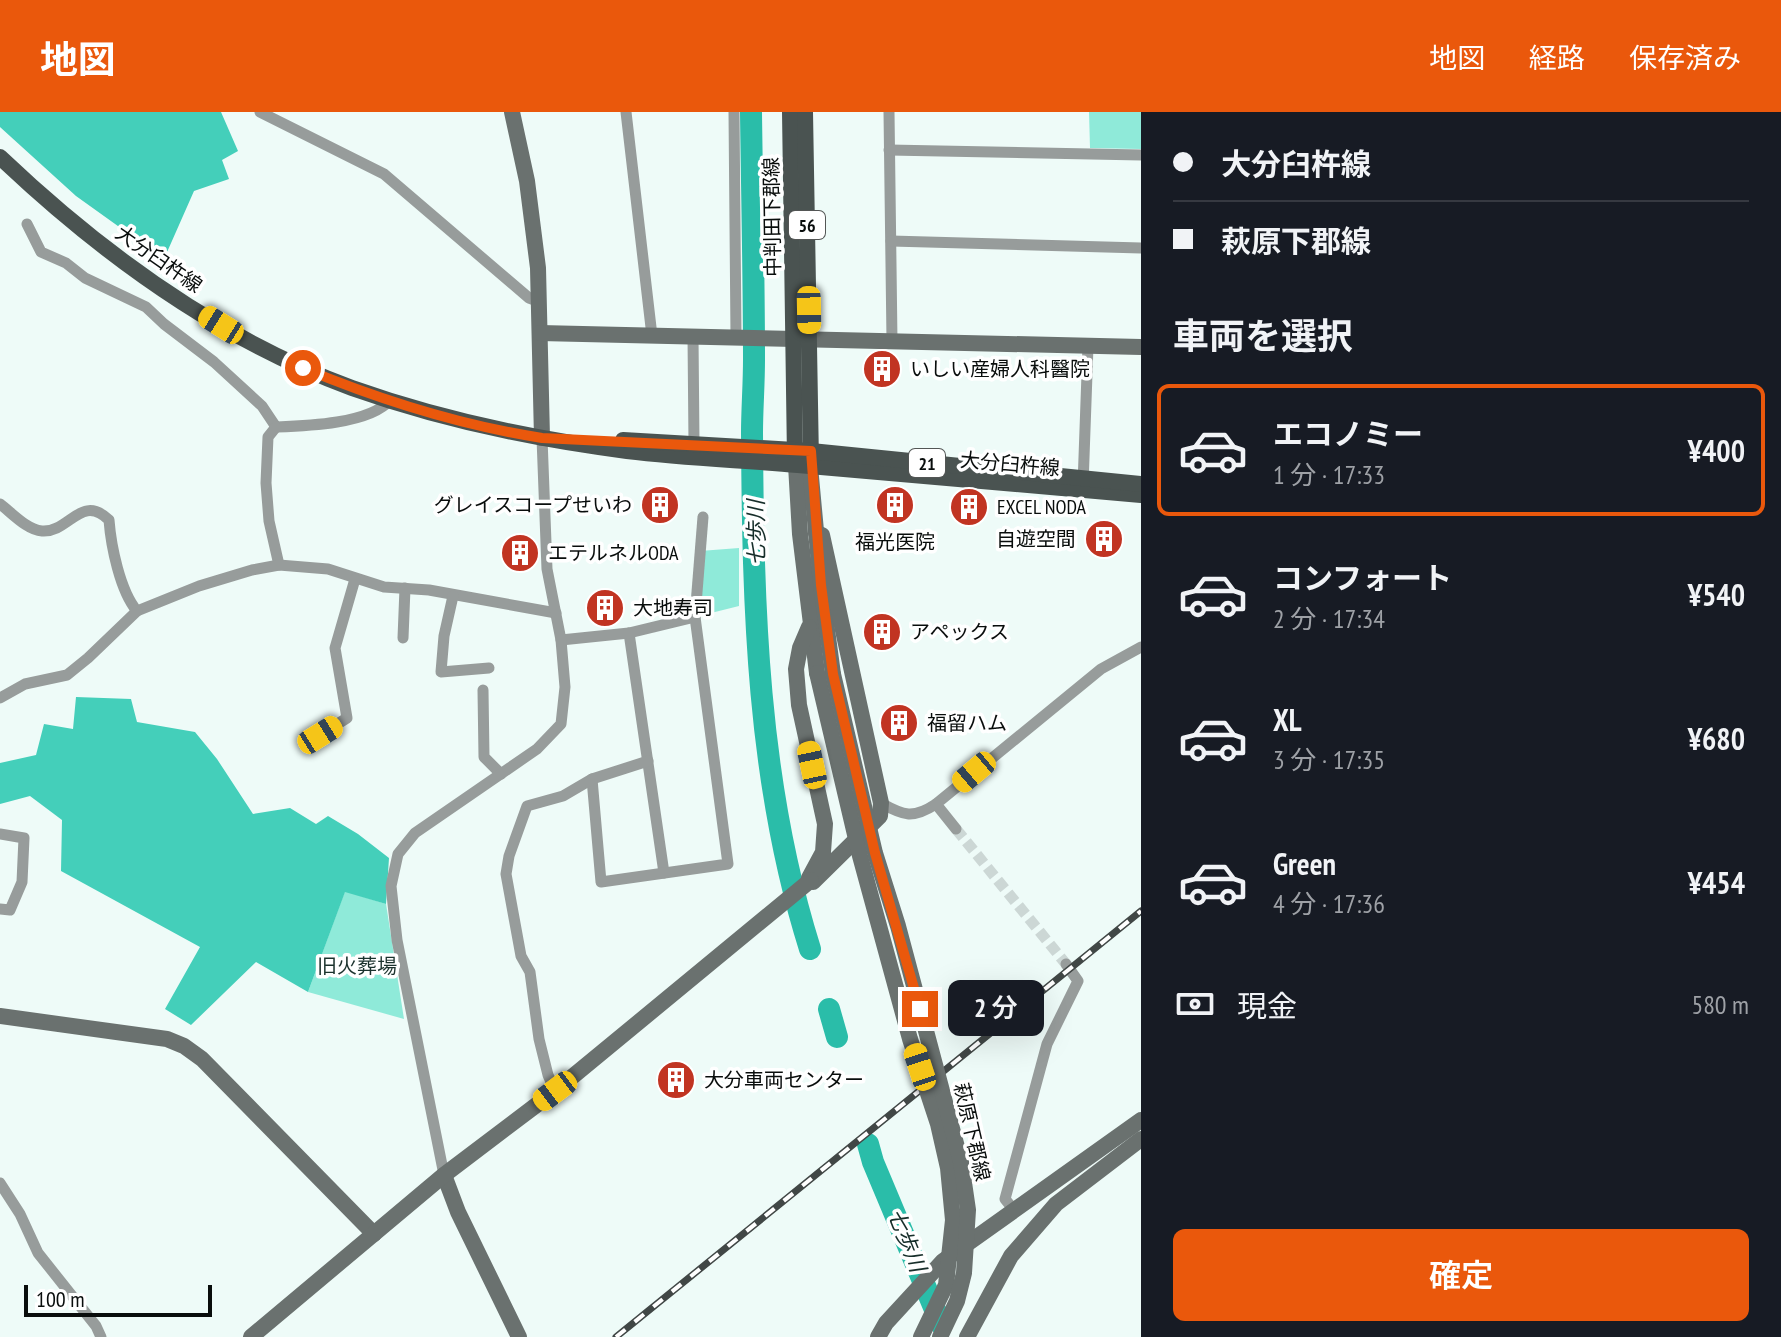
<!DOCTYPE html>
<html lang="ja">
<meta charset="utf-8">
<style>
body{margin:0;font-family:"PT Sans Narrow","Noto Sans JP",sans-serif;background:#242831;color:#f1f3f6;height:100vh;display:flex;flex-direction:column;font-size:30px;white-space:nowrap}
*{box-sizing:border-box;margin:0}
p{font-size:26px;color:#9ea1a6}
.icon{flex:none;width:44px;height:44px;fill:none;stroke:currentColor;stroke-width:2;stroke-linecap:round;stroke-linejoin:round}
.map{position:relative;flex:1;overflow:hidden}
.sheet{display:flex;flex-direction:column;background:#171b24;width:640px}
.sheet>*{flex:none}
.hud{display:grid;align-content:center;height:176px;padding:0 32px;background:#171b24}
.scale{position:absolute;left:24px;bottom:20px;width:188px;box-sizing:border-box;padding-left:8px;border:4px solid #090d0c;border-top:0;font-size:22px;line-height:28px;white-space:nowrap;color:#090d0c;-webkit-text-stroke:6px #fff;paint-order:stroke}
.end{position:absolute;width:36px;height:36px;margin:-18px;border:10px solid #ea580c;background:#fff;box-shadow:0 0 0 4px #fff}
.from{border-radius:50%}
.bubble{position:absolute;height:56px;border-radius:12px;background:#171b24;box-shadow:0 8px 32px #0002;font-size:26px;font-weight:600;line-height:56px;text-align:center}
.car{position:absolute;width:24px;height:48px;margin:-24px -12px;border-radius:10px;box-shadow:0 0 6px 2px #0007;background:linear-gradient(#f5c518 24%,#345 0 40%,#f5c518 0 76%,#345 0 86%,#f5c518 0)}
.hud b{display:flex;align-items:center;gap:28px;height:76px;font-size:30px}
.hud b+b{border-top:2px solid #363941}
.hud i{width:20px;height:20px;background:#f1f3f6}
ul{padding:0;list-style:none}
li{display:flex;align-items:center;gap:24px;height:132px;margin:0 16px 12px;padding:0 16px;border:4px solid transparent;border-radius:12px}
li div{flex:1}
li b{display:block;font-size:30px}
li em{font-style:normal;font-weight:600}
li.selected{border-color:#ea580c}
li>.icon{width:72px;height:72px;stroke-width:1.5}
h2{padding:0 32px;font-size:36px;line-height:96px}
.pay{display:flex;align-items:center;gap:20px;height:88px;padding:0 32px;font-size:30px}
.pay p{margin-inline-start:auto}
.cta{display:flex;gap:16px;margin-top:auto;padding:16px 32px}
.cta a{flex:1;height:92px;border-radius:12px;background:#ea580c;color:#fff;font-size:32px;font-weight:600;line-height:92px;text-align:center}
header{display:flex;align-items:center;gap:48px;box-sizing:border-box;height:112px;padding:0 40px;background:#ea580c;color:#fff}
header strong{font-size:38px}
nav{display:flex;gap:44px;margin-inline-start:auto;font-size:28px}
main{display:flex;flex:1;min-height:0}
.map>svg:first-child{display:block}
.green{fill:#8fead9}
.forest{fill:#44cfba}
.lines{fill:none;stroke-linecap:round;stroke-linejoin:round}
.river{stroke:#2abda9;stroke-width:22}
.street-tunnel{stroke:#ccd7d5;stroke-width:11;stroke-dasharray:11 5.5;stroke-linecap:butt}
.street{stroke:#979c9b;stroke-width:11}
.secondary{stroke:#6a716f;stroke-width:16}
.primary{stroke:#4a5351;stroke-width:16}
.rail-casing{stroke:#414746;stroke-width:7}
.rail{stroke:#fff;stroke-width:4;stroke-dasharray:12;stroke-linecap:butt}
.secondary-bridge{stroke:#6a716f;stroke-width:16}
.route{stroke:#ea580c;stroke-width:10}
.labels{text-anchor:middle;dominant-baseline:central;stroke-width:7;stroke-linejoin:round;paint-order:stroke}
.shield{fill:#fff;stroke:#535655;stroke-width:2}
.shield-label{font-size:18px;font-weight:bold;fill:#090d0c}
.street-label{font-size:20px;fill:#090d0c;stroke:#fff}
.poi-label{font-size:20px;fill:#090d0c;stroke:#fff;text-anchor:start}
.park-label{font-size:20px;fill:#1b322d;stroke:#fff}
.water-label{font-size:22px;font-style:italic;fill:#172e2a;stroke:#fff}
</style>
<header>
<strong>地図</strong>
<nav><a>地図</a><a>経路</a><a>保存済み</a></nav>
</header>
<main>
<div class="map">
<svg width="1141" height="1225" viewBox="0 0 1141 1225">
<rect width="100%" height="100%" fill="#eefbf8"/>
<g class="green">
<path d="M1089,0H1141V37L1090,36Z"/>
<path d="M739,436V494L695,505L700,439Z"/>
<path d="M345,779L386,792L404,907L308,880Z"/>
</g>
<g class="forest">
<path d="M0,0H221L238,39L222,48L229,67L194,79L164,147L76,84L0,15Z"/>
<path d="M76,585L131,587L137,610L195,620L217,647L253,702L290,696L316,712L328,704L358,722L389,746L386,792L345,780L308,880L256,850L191,913L165,897L200,835L61,759L62,708L30,684L0,692V651L36,643L44,612L73,617Z"/>
</g>
<g class="lines">
<g class="river">
<path d="M751,0C752,83 754,166 754,248C754,273 752,297 752,321C753,495 757,669 810,837"/>
<path d="M829,897L837,925"/>
<path d="M868,1032L873,1050L941,1212"/>
</g>
<path class="street-tunnel" d="M956,717L1066,852"/>
<g class="street">
<path d="M260,0L384,62L529,186L540,190"/>
<path d="M626,0L652,224"/>
<path d="M734,0L736,225"/>
<path d="M889,0L892,229"/>
<path d="M889,38L1141,43"/>
<path d="M27,112L41,140L66,151L85,166L146,195L164,212L214,250L262,294L276,315C305,314 370,312 390,288"/>
<path d="M891,129L1141,136"/>
<path d="M693,224L694,332"/>
<path d="M276,315L268,325L266,371L269,409L279,453"/>
<path d="M1083,373L1088,234"/>
<path d="M0,392C12,401 27,418 42,419C69,421 81,381 109,408C111,434 120,479 137,499L199,474L252,458L279,453L328,457L384,475L429,478L556,501"/>
<path d="M453,484L444,524L441,560L489,556"/>
<path d="M695,505L703,405"/>
<path d="M629,521L664,761"/>
<path d="M403,526L405,476"/>
<path d="M561,528L629,521L695,505L728,752L601,770L592,667"/>
<path d="M483,578L484,645L501,662"/>
<path d="M0,586L25,572L67,563L88,546L137,499"/>
<path d="M320,623L347,606L335,536L355,467"/>
<path d="M881,691C904,704 913,707 936,692"/>
<path d="M956,717L936,692L1101,557L1141,535"/>
<path d="M0,722L24,726L22,770L10,798L0,797"/>
<path d="M555,979L548,963L539,927L530,860L521,844L506,762L509,744L527,694L563,684L592,667L648,649"/>
<path d="M444,1063L397,828L391,774L398,742L415,721L537,637L561,612L565,575L561,528L547,457L542,326"/>
<path d="M0,1071L20,1102L38,1141L96,1214L101,1225"/>
<path d="M1013,1097L1005,1087L1047,932L1078,869L1066,852"/>
</g>
<g class="secondary">
<path d="M512,0L527,69L538,156L542,326"/>
<path d="M540,221L1141,235"/>
<path d="M796,353L800,422L817,561"/>
<path d="M810,354L821,473L833,562"/>
<path d="M809,515L800,536L796,557L799,593L825,712L823,740L809,766L813,770L880,704L881,691L822,423L816,421"/>
<path d="M0,904L167,927L184,934L202,947L374,1122"/>
<path d="M444,1063L458,1100L519,1225"/>
<path d="M251,1225L444,1063L555,979L811,768"/>
<path d="M878,1225L886,1211L943,1149L1141,1008"/>
<path d="M967,1225L1011,1144L1056,1092L1141,1027"/>
</g>
<g class="primary">
<path d="M790,0L795,346"/>
<path d="M805,0L811,350"/>
<path d="M0,45C101,141 221,228 352,276C442,308 533,327 627,339C684,346 741,348 798,353C913,363 1027,373 1141,383"/>
<path d="M623,328L811,339L1141,372"/>
</g>
<defs>
<path id="rail" d="M616,1225L1141,799"/>
</defs>
<use href="#rail" class="rail-casing"/>
<use href="#rail" class="rail"/>
<g class="secondary-bridge">
<path d="M817,561L860,744L910,927L938,1012L948,1056L953,1108L946,1173L921,1225"/>
<path d="M833,562L875,741L898,814L961,1050L968,1098L964,1161L957,1189L940,1225"/>
</g>
</g>
<g class="lines">
<path class="route" d="M303,256C380,288 459,313 542,326L811,339L821,473L833,562L875,741L920,897"/>
</g>
<defs>
<symbol id="building-disc" viewBox="-11 -11 22 22"><circle r="9.5" fill="#c13422" stroke="#fff"/><path d="M-4-6H4V6H1V3H-1V6H-4ZM-2.5-4.3h1.7v1.8h-1.7ZM.8-4.3h1.7v1.8H.8ZM-2.5-1h1.7V.8h-1.7ZM.8-1h1.7V.8H.8Z" fill="#fff"/></symbol>
</defs>
<g fill-rule="evenodd">
<use href="#building-disc" x="860" y="235" width="44" height="44"/>
<use href="#building-disc" x="638" y="371" width="44" height="44"/>
<use href="#building-disc" x="873" y="371" width="44" height="44"/>
<use href="#building-disc" x="947" y="373" width="44" height="44"/>
<use href="#building-disc" x="1082" y="405" width="44" height="44"/>
<use href="#building-disc" x="498" y="419" width="44" height="44"/>
<use href="#building-disc" x="583" y="474" width="44" height="44"/>
<use href="#building-disc" x="860" y="498" width="44" height="44"/>
<use href="#building-disc" x="877" y="589" width="44" height="44"/>
<use href="#building-disc" x="654" y="946" width="44" height="44"/>
</g>
<g class="labels">
<g class="shield">
<rect x="789" y="99" width="36" height="28" rx="6"/>
<rect x="909" y="337" width="36" height="28" rx="6"/>
</g>
<g class="shield-label">
<text x="807" y="113">56</text>
<text x="927" y="351">21</text>
</g>
<g class="street-label">
<text transform="translate(772 105) rotate(-91)">中判田下郡線</text>
<text transform="translate(159 147) rotate(35)">大分臼杵線</text>
<text transform="translate(1010 352) rotate(5)">大分臼杵線</text>
<text transform="translate(972 1020) rotate(77)">萩原下郡線</text>
</g>
<g class="poi-label">
<text x="910" y="257">いしい産婦人科醫院</text>
<text x="632" y="393" text-anchor="end">グレイスコープせいわ</text>
<text x="997" y="395">EXCEL NODA</text>
<text x="1076" y="427" text-anchor="end">自遊空間</text>
<text x="895" y="430" text-anchor="middle">福光医院</text>
<text x="548" y="441">エテルネルODA</text>
<text x="633" y="496">大地寿司</text>
<text x="910" y="520">アペックス</text>
<text x="927" y="611">福留ハム</text>
<text x="704" y="968">大分車両センター</text>
</g>
<g class="park-label">
<text x="357" y="854">旧火葬場</text>
</g>
<g class="water-label">
<text transform="translate(756 421) rotate(-91)">七歩川</text>
<text transform="translate(907 1128) rotate(68)">七歩川</text>
</g>
</g>
</svg>
<div class="scale">100 m</div>
<i class="end from" style="left:303px;top:256px"></i>
<i class="end" style="left:920px;top:897px"></i>
<div class="bubble" style="left:948px;top:868px;width:96px">2 分</div>
<i class="car" style="left:809px;top:198px;rotate:179deg"></i>
<i class="car" style="left:221px;top:213px;rotate:302deg"></i>
<i class="car" style="left:320px;top:623px;rotate:58deg"></i>
<i class="car" style="left:812px;top:653px;rotate:348deg"></i>
<i class="car" style="left:974px;top:660px;rotate:230deg"></i>
<i class="car" style="left:920px;top:955px;rotate:342deg"></i>
<i class="car" style="left:555px;top:979px;rotate:233deg"></i>
</div>
<section class="sheet">
<div class="hud">
<b><i class="from"></i>大分臼杵線</b>
<b><i></i>萩原下郡線</b>
</div>
<h2>車両を選択</h2>
<ul>
<li class="selected"><svg class="icon" aria-label="car" viewBox="0 0 24 24"><path d="M5 17H2v-5l4-1 3-4h7l3 4 3 1v5h-3M9 17h6M6 11h13"/><circle cx="7" cy="17" r="2"/><circle cx="17" cy="17" r="2"/></svg><div><b>エコノミー</b><p>1 分 · 17:33</p></div><em>¥400</em></li>
<li><svg class="icon" aria-label="car" viewBox="0 0 24 24"><path d="M5 17H2v-5l4-1 3-4h7l3 4 3 1v5h-3M9 17h6M6 11h13"/><circle cx="7" cy="17" r="2"/><circle cx="17" cy="17" r="2"/></svg><div><b>コンフォート</b><p>2 分 · 17:34</p></div><em>¥540</em></li>
<li><svg class="icon" aria-label="car" viewBox="0 0 24 24"><path d="M5 17H2v-5l4-1 3-4h7l3 4 3 1v5h-3M9 17h6M6 11h13"/><circle cx="7" cy="17" r="2"/><circle cx="17" cy="17" r="2"/></svg><div><b>XL</b><p>3 分 · 17:35</p></div><em>¥680</em></li>
<li><svg class="icon" aria-label="car" viewBox="0 0 24 24"><path d="M5 17H2v-5l4-1 3-4h7l3 4 3 1v5h-3M9 17h6M6 11h13"/><circle cx="7" cy="17" r="2"/><circle cx="17" cy="17" r="2"/></svg><div><b>Green</b><p>4 分 · 17:36</p></div><em>¥454</em></li>
</ul>
<div class="pay"><svg class="icon" aria-label="cash" viewBox="0 0 24 24"><path d="M3 7h18v10H3z"/><circle cx="12" cy="12" r="2"/></svg>現金<p>580 m</p></div>
<div class="cta"><a>確定</a></div>
</section>
</main>
